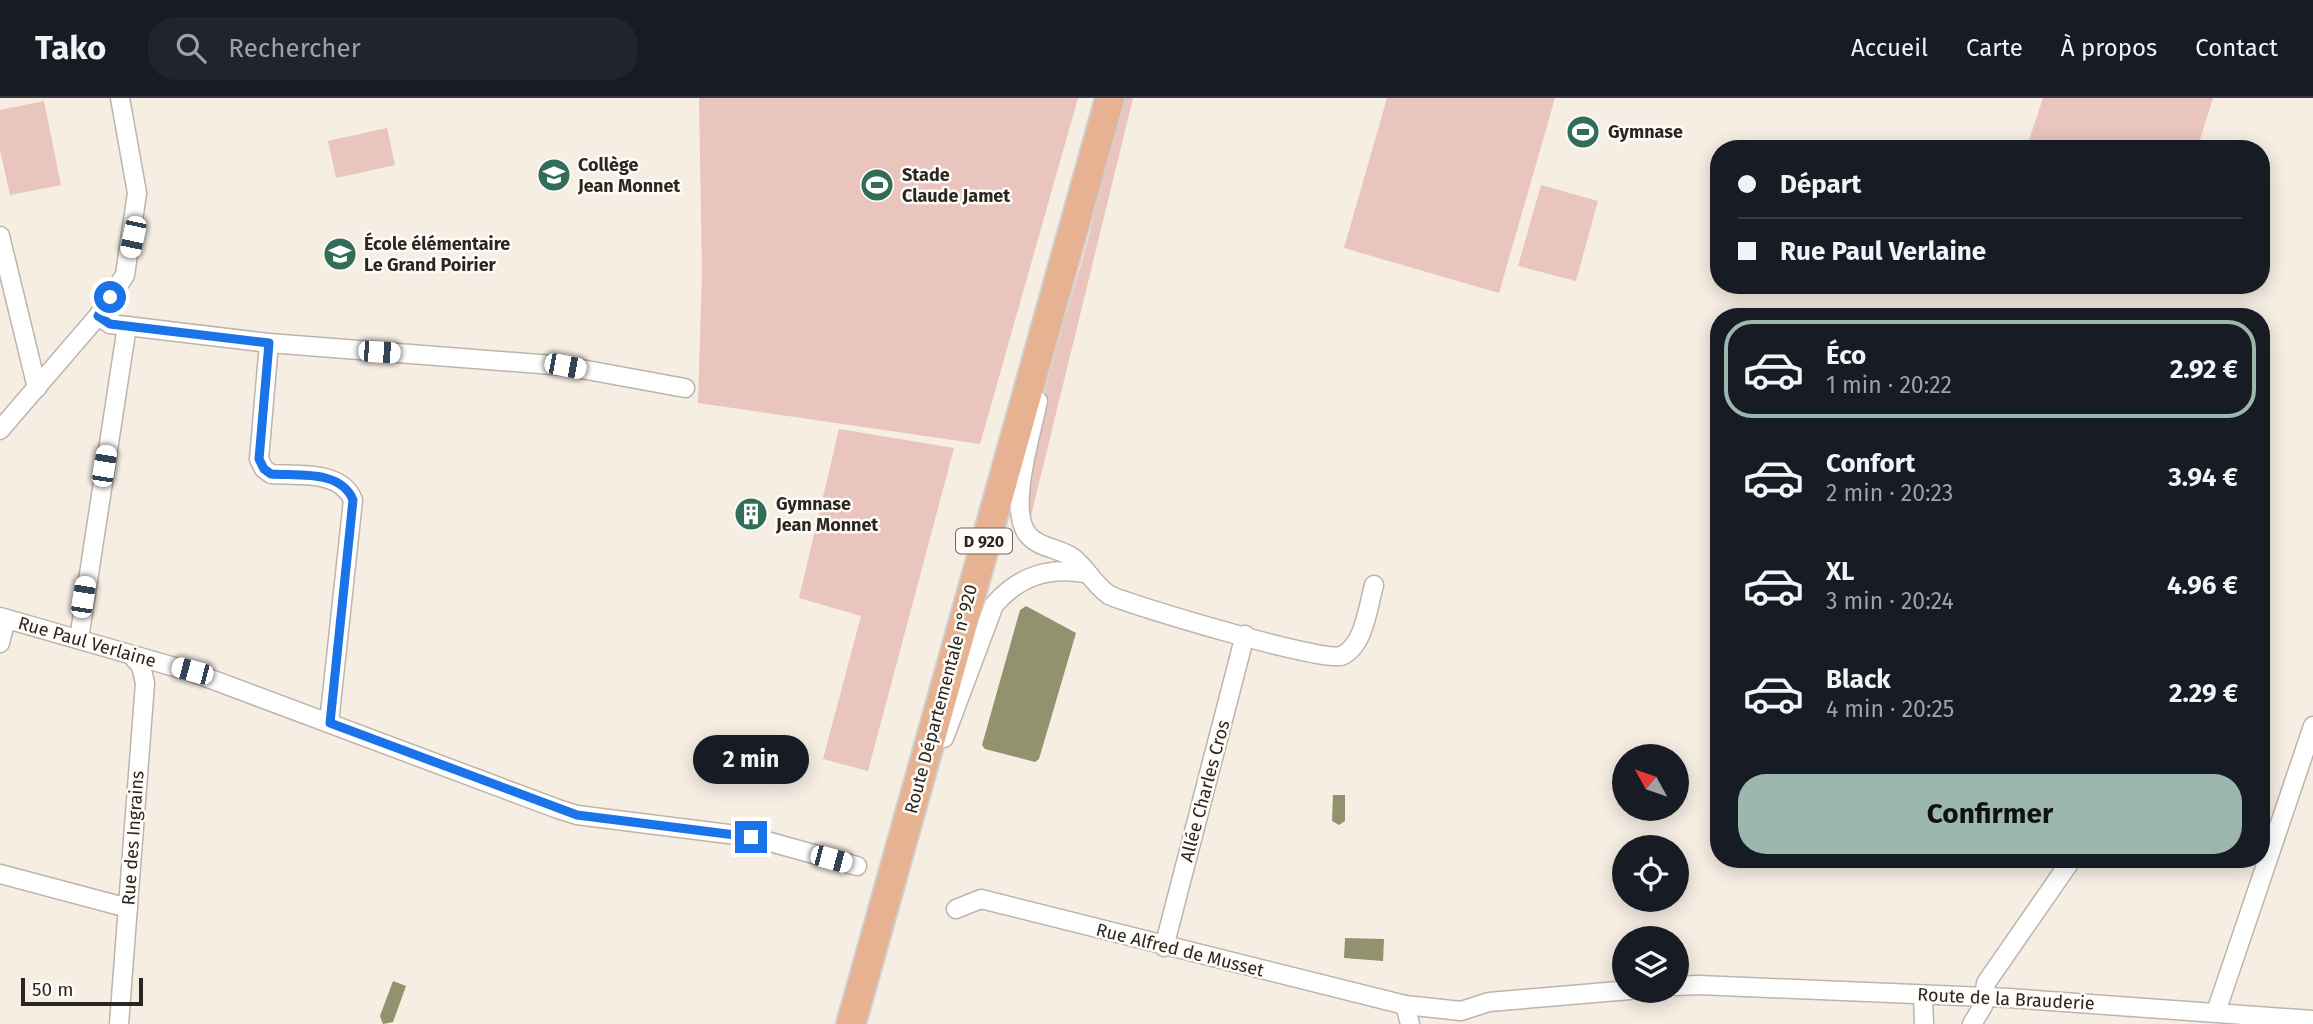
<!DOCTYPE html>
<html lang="fr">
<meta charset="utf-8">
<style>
body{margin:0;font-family:"Fira Sans",sans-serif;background:#20242c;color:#f1f3f6;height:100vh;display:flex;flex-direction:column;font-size:26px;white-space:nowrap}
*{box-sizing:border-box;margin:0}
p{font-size:23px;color:#9ea1a6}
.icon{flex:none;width:38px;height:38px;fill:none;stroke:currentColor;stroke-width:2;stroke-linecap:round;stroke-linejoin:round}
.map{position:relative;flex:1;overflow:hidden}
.details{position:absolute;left:1710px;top:210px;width:560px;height:560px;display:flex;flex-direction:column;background:#171b24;border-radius:28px;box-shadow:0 4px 18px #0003}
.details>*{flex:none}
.top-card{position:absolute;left:1710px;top:42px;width:560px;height:154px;border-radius:28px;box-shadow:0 4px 18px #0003;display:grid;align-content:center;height:154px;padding:0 28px;background:#171b24}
.needle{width:46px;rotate:310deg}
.fabs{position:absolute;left:1612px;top:646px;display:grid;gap:14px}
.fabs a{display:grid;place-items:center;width:77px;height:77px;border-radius:50%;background:#171b24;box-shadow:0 4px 18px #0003;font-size:35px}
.scale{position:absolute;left:21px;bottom:18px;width:122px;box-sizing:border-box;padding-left:7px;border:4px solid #2a2723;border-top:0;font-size:19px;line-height:24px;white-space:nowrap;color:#2a2723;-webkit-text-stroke:5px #fffbf7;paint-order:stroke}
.end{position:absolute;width:32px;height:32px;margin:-16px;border:9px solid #1a73e8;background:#fff;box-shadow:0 0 0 4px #fff}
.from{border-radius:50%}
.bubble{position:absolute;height:49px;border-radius:24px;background:#171b24;box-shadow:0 4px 18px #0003;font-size:23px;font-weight:700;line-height:49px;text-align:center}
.car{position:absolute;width:21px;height:42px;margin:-21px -10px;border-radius:9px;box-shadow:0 0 5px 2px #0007;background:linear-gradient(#fff 24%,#345 0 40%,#fff 0 76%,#345 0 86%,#fff 0)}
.top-card b{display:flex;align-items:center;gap:24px;height:66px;font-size:26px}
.top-card b+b{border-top:2px solid #363941}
.top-card i{width:18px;height:18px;background:#f1f3f6}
ul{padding:12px 0 0;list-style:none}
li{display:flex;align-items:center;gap:21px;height:98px;margin:0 14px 10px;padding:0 14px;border:4px solid transparent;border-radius:28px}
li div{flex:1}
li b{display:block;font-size:26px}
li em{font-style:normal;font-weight:700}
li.active{border-color:#9bb7ae}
li>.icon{width:63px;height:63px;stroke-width:1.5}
.cta{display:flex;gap:14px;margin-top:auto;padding:14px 28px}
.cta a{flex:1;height:80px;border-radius:28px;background:#9bb7ae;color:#111;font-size:28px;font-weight:700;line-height:80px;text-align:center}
header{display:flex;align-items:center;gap:42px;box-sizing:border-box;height:98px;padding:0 35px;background:#171b24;border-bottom:2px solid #363941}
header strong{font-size:33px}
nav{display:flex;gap:38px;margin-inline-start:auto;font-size:24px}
.search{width:490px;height:63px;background:#20242c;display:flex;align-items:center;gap:18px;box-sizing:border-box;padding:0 24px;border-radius:28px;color:#9ea1a6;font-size:26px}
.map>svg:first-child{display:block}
.green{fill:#e9c5be}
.water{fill:#92936e}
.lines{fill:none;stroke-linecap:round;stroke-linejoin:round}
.minor-casing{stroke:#bdb4ab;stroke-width:21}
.primary-casing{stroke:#d0cfcf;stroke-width:32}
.minor{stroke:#fff;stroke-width:18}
.primary{stroke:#e6b292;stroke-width:28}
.route{stroke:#1a73e8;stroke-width:9}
.labels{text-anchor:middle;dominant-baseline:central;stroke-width:5;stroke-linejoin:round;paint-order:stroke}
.shield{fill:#fffbf7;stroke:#6a6763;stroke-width:2}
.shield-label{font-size:16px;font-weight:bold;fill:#2a2723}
.poi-label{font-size:18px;font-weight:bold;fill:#2a2723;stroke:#fffbf7;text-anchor:start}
.street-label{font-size:18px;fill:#2a2723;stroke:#fffbf7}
</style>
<header>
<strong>Tako</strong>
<div class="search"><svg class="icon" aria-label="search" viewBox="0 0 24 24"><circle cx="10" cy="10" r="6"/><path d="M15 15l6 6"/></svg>Rechercher</div>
<nav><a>Accueil</a><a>Carte</a><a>À propos</a><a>Contact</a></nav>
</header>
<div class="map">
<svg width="2313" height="926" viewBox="0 0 2313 926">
<rect width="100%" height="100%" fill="#f6ede3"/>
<g class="green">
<path d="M699,0H1078L980,346L698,305L702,175Z"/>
<path d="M1121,0H1133L1030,422C1011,377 1079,183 1092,125C1101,84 1111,42 1121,0Z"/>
<path d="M1387,0H1555L1499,195L1344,150Z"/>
<path d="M2043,0H2213L2197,51H2026Z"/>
<path d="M44,3L61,87L10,97L0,52V12Z"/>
<path d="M387,30L395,67L336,80L328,43Z"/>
<path d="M1541,87L1598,103L1576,183L1518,168Z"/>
<path d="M839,331L954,350L868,673L823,661L861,518L799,500Z"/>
</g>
<g class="water">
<path d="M1026,508L1076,535L1039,661L1035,664L985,651L982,647L1020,512Z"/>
<path d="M1333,697H1345V723L1339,727L1332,723Z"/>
<path d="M1345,840L1384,841L1383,863L1344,860Z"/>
<path d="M393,883L406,888L393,924L383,926L380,918Z"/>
</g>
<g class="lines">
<defs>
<g id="minor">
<path d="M0,138L37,290"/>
<path d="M98,218L110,226L269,245L565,268L685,290"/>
<path d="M269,245L259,361L264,371L271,376C299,378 341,372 353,402L329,625"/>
<path d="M1038,303C1032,334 1006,414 1029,438C1040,450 1058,450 1072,459C1086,469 1093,486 1109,497C1133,508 1325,565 1341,558C1364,549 1368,509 1374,487"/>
<path d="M0,332L98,218L125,177L137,95L120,0"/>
<path d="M0,519L192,574L558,711L577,717L752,739L857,768"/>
<path d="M79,541L127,228"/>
<path d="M0,545L6,521"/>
<path d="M944,640L994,507C1019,478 1048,469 1085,475"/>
<path d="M0,776L128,810"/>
<path d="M956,811L981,801L1405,907L1461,913L1489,904L1630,892"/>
<path d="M1164,849L1245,537"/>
<path d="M1676,888L1698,887L2009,900L2313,922"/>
<path d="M1923,897L1924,926"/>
<path d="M1405,907L1410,926"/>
<path d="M2216,914L2313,628"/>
<path d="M119,926L145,585L141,568L132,558"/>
<path d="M1972,926L1983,908L1986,885L2072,761"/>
</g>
<path id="primary" d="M851,926L1110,0"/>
</defs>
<use href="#minor" class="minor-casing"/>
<use href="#primary" class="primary-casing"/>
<use href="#minor" class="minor"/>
<use href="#primary" class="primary"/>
</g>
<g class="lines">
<path class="route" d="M110,199L98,218L110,226L269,245L259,361L264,371L271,376C299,378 341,372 353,402L330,625L577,717L751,739"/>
</g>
<defs>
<symbol id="stadium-disc" viewBox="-11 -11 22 22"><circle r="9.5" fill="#326d57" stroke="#fffbf7"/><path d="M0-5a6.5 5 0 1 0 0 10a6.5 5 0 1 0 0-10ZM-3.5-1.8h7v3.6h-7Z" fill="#fff"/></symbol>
<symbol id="school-disc" viewBox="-11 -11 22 22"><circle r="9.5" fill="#326d57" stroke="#fffbf7"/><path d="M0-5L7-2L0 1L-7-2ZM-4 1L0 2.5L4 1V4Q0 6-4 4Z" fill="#fff"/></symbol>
<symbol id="building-disc" viewBox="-11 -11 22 22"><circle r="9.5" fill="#326d57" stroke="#fffbf7"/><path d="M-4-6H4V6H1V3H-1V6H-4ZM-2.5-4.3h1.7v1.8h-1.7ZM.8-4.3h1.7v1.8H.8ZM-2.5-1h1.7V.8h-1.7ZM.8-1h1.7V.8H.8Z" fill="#fff"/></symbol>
</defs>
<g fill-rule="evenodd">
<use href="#stadium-disc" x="1564" y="15" width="38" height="38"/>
<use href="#school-disc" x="535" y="58" width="38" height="38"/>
<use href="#stadium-disc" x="858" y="68" width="38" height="38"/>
<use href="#school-disc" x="321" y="137" width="38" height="38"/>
<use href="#building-disc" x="732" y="397" width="38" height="38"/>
</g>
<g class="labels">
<rect class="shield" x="956" y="430.5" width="56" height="25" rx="5"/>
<g class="shield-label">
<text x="984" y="443">D 920</text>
</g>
<g class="poi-label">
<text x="1608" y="34">Gymnase</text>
<text x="578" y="67">Collège<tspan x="578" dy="21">Jean Monnet</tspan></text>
<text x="902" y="77">Stade<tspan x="902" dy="21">Claude Jamet</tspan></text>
<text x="364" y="146">École élémentaire<tspan x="364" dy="21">Le Grand Poirier</tspan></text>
<text x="776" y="406">Gymnase<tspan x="776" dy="21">Jean Monnet</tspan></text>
</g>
<g class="street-label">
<text transform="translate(87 544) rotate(16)">Rue Paul Verlaine</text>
<text transform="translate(941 601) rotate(-75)">Route Départementale n°920</text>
<text transform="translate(1205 693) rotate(-75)">Allée Charles Cros</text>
<text transform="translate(133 740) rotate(-86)">Rue des Ingrains</text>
<text transform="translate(1180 852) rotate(14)">Rue Alfred de Musset</text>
<text transform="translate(2006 901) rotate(3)">Route de la Brauderie</text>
</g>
</g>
</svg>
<div class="fabs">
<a><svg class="needle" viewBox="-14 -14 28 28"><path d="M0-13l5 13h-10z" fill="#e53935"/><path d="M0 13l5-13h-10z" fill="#9ea1a6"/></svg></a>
<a><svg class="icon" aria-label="locate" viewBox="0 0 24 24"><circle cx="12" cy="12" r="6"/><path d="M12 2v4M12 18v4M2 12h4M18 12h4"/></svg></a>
<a><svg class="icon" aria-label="layers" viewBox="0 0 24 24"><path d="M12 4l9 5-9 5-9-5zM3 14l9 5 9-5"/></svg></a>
</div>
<div class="scale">50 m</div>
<i class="end from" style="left:110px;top:199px"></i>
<i class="end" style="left:751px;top:739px"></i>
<div class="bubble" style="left:693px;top:637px;width:116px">2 min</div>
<i class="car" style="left:133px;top:139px;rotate:192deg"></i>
<i class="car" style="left:379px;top:254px;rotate:94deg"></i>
<i class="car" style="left:565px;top:268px;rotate:101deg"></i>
<i class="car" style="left:104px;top:368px;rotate:9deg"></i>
<i class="car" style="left:83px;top:499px;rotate:9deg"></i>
<i class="car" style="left:192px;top:573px;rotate:285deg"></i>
<i class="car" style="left:831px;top:761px;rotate:105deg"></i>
<div class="top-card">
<b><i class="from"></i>Départ</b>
<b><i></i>Rue Paul Verlaine</b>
</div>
<section class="details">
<ul>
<li class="active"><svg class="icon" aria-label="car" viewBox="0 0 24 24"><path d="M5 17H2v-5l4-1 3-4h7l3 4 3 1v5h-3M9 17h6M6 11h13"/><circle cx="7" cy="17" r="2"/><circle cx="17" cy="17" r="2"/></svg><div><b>Éco</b><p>1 min · 20:22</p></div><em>2.92 €</em></li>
<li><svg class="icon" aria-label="car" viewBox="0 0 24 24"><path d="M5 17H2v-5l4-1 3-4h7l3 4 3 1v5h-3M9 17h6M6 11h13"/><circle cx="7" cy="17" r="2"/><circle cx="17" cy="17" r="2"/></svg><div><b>Confort</b><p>2 min · 20:23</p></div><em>3.94 €</em></li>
<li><svg class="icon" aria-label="car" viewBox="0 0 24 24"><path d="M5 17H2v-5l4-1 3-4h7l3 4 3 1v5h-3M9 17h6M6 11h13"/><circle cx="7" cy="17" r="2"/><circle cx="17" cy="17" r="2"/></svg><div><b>XL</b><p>3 min · 20:24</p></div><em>4.96 €</em></li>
<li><svg class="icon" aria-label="car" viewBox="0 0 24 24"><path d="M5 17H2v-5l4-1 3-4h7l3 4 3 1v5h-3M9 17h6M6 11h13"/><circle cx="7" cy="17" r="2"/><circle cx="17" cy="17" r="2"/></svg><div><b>Black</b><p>4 min · 20:25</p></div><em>2.29 €</em></li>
</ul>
<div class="cta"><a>Confirmer</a></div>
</section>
</div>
